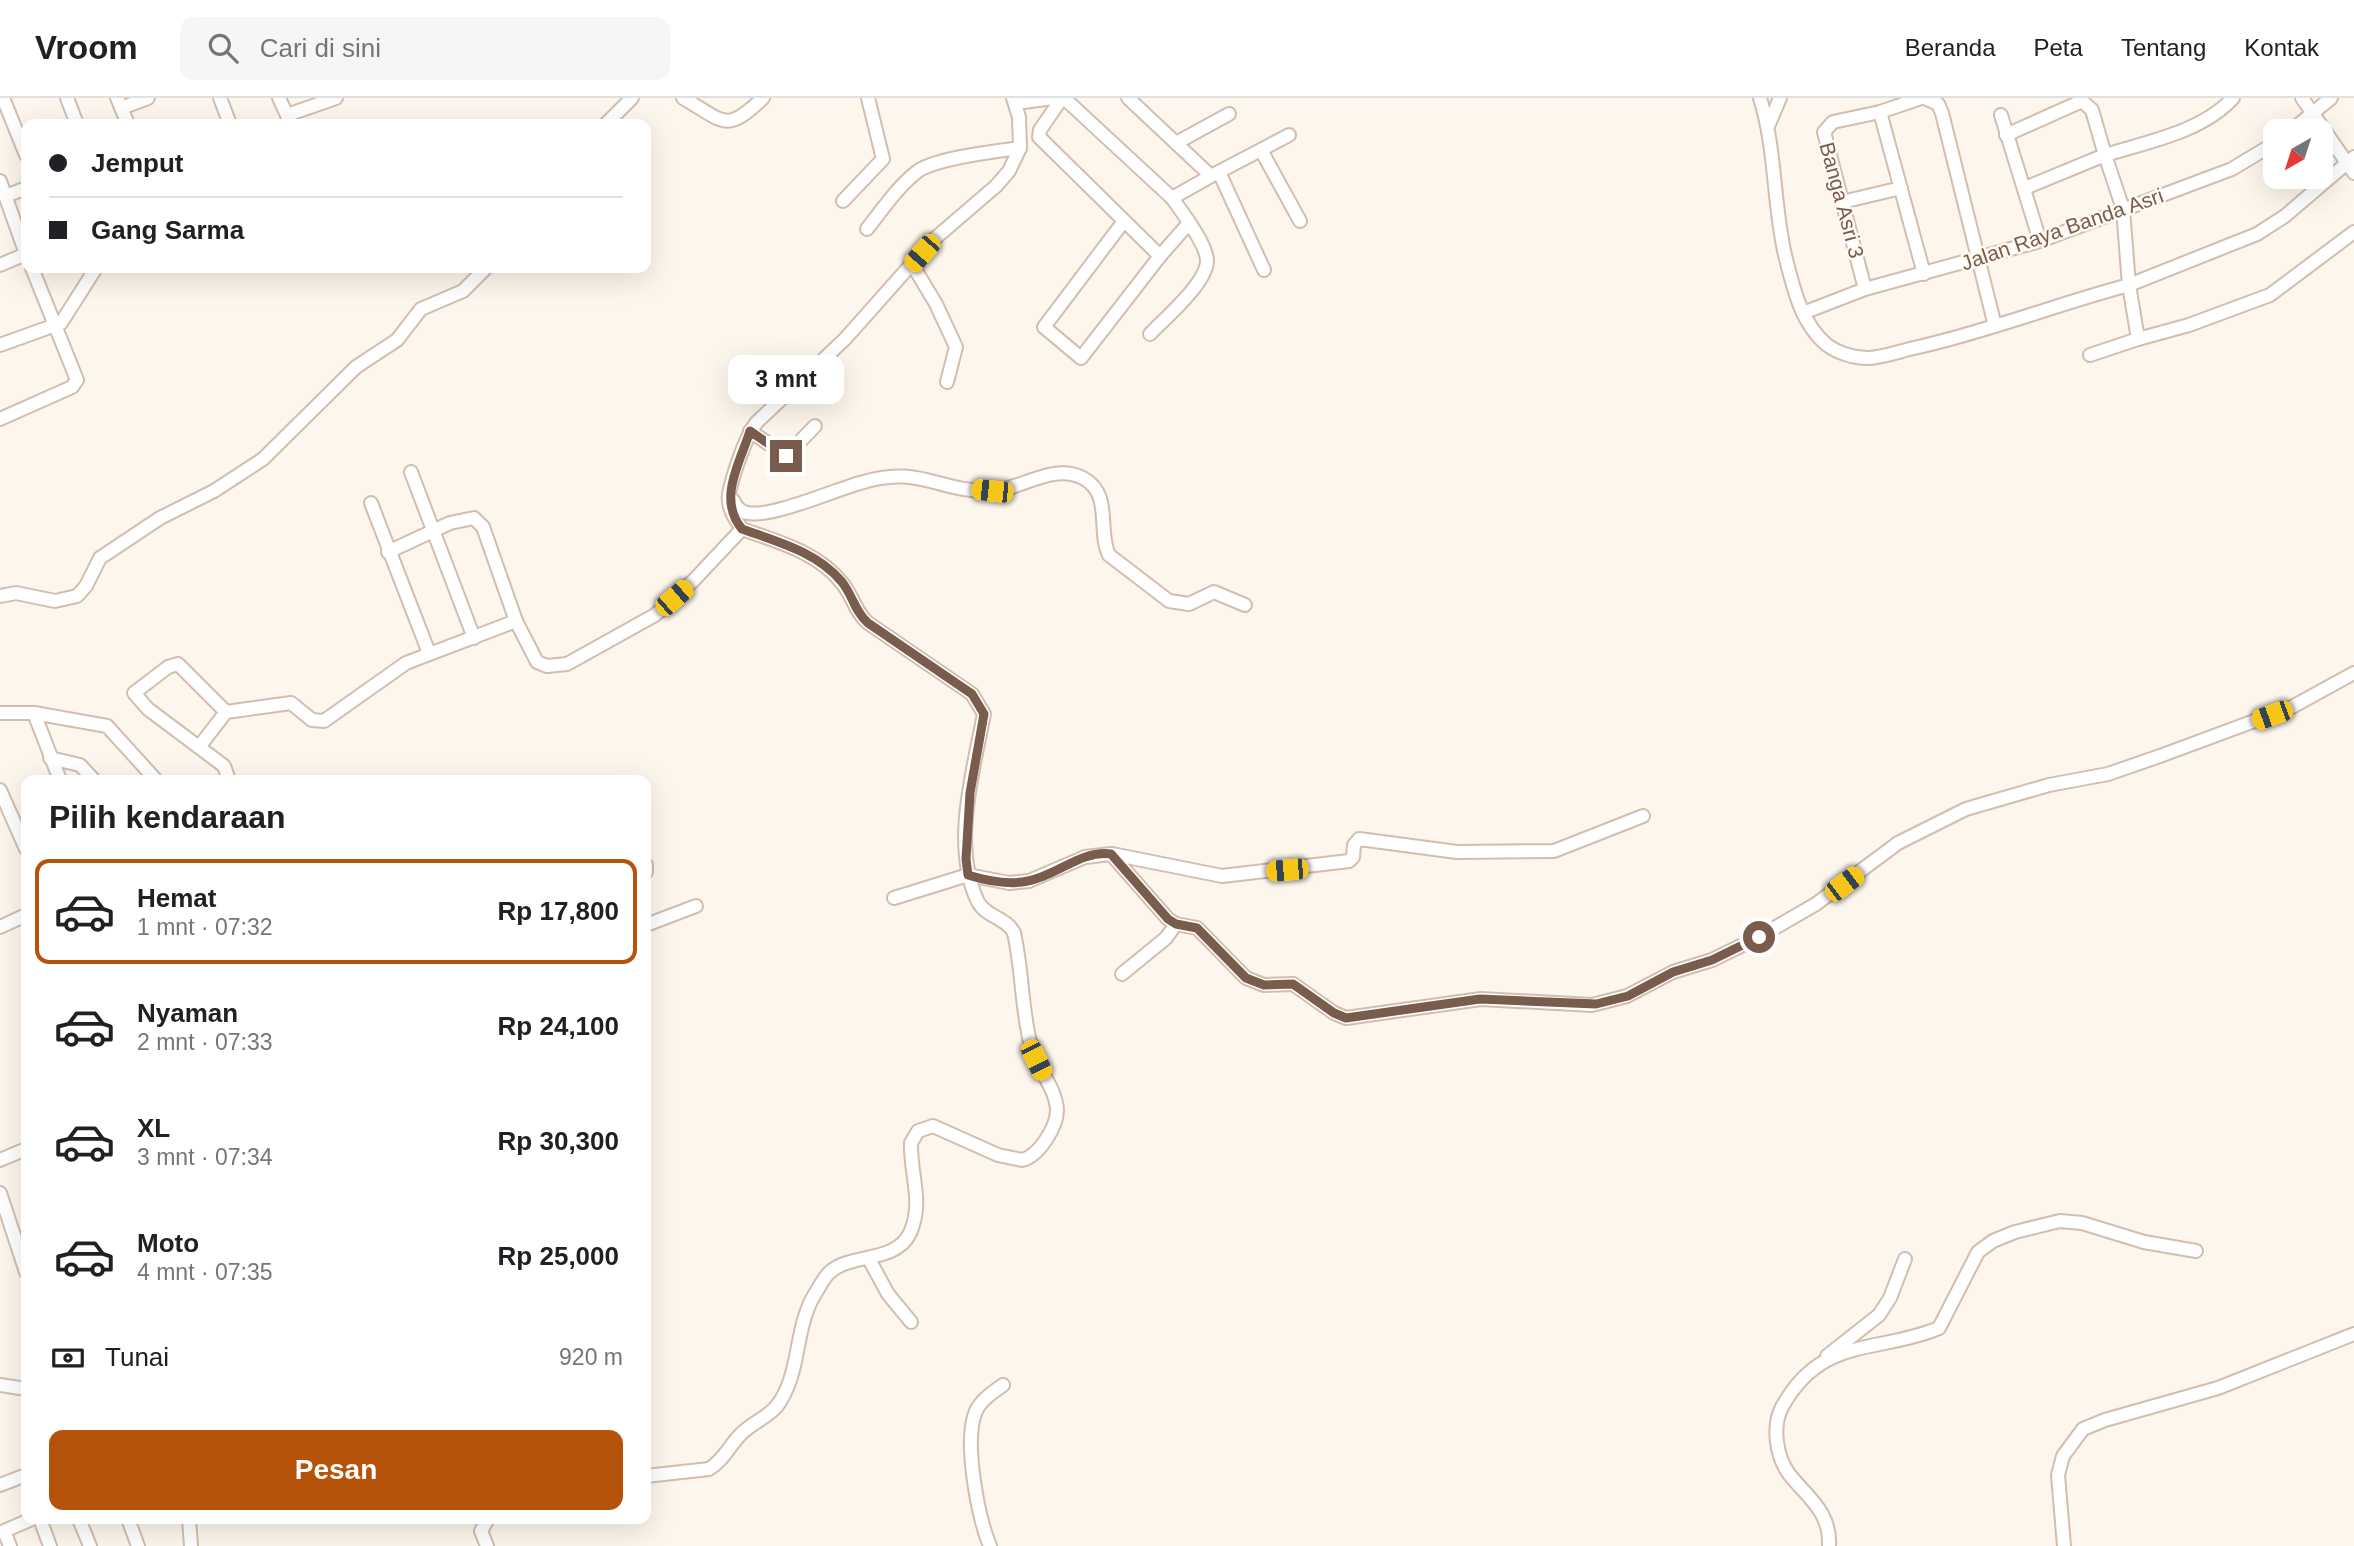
<!DOCTYPE html>
<html lang="id">
<meta charset="utf-8">
<style>
body{margin:0;font-family:Helvetica,sans-serif;background:#f6f6f6;color:#202124;height:100vh;display:flex;flex-direction:column;font-size:26px;white-space:nowrap}
*{box-sizing:border-box;margin:0}
p{font-size:23px;color:#757577}
.icon{flex:none;width:38px;height:38px;fill:none;stroke:currentColor;stroke-width:2;stroke-linecap:round;stroke-linejoin:round}
.map{position:relative;flex:1;overflow:hidden}
.drawer{position:absolute;left:21px;top:677px;width:630px;height:749px;display:flex;flex-direction:column;background:#fff;border-radius:14px;box-shadow:0 7px 28px #0002}
.drawer>*{flex:none}
.hud{position:absolute;left:21px;top:21px;width:630px;height:154px;border-radius:14px;box-shadow:0 7px 28px #0002;display:grid;align-content:center;height:154px;padding:0 28px;background:#fff}
.needle{width:46px;rotate:219deg}
.tools{position:absolute;left:2263px;top:21px;display:grid;gap:14px}
.tools a{display:grid;place-items:center;width:70px;height:70px;border-radius:14px;background:#fff;box-shadow:0 7px 28px #0002;font-size:35px}
.end{position:absolute;width:32px;height:32px;margin:-16px;border:9px solid #7a5c4d;background:#fff;box-shadow:0 0 0 4px #fff}
.from{border-radius:50%}
.bubble{position:absolute;height:49px;border-radius:14px;background:#fff;box-shadow:0 7px 28px #0002;font-size:23px;font-weight:800;line-height:49px;text-align:center}
.car{position:absolute;width:21px;height:42px;margin:-21px -10px;border-radius:9px;box-shadow:0 0 5px 2px #0007;background:linear-gradient(#f5c518 24%,#345 0 40%,#f5c518 0 76%,#345 0 86%,#f5c518 0)}
.hud b{display:flex;align-items:center;gap:24px;height:66px;font-size:26px}
.hud b+b{border-top:2px solid #e0e0e0}
.hud i{width:18px;height:18px;background:#202124}
ul{padding:0;list-style:none}
li{display:flex;align-items:center;gap:21px;height:105px;margin:0 14px 10px;padding:0 14px;border:4px solid transparent;border-radius:14px}
li div{flex:1}
li b{display:block;font-size:26px}
li em{font-style:normal;font-weight:800}
li.current{border-color:#b45309}
li>.icon{width:63px;height:63px;stroke-width:1.5}
h2{padding:0 28px;font-size:32px;line-height:84px}
.pay{display:flex;align-items:center;gap:18px;height:77px;padding:0 28px;font-size:26px}
.pay p{margin-inline-start:auto}
.button{display:flex;gap:14px;margin-top:auto;padding:14px 28px}
.button a{flex:1;height:80px;border-radius:14px;background:#b45309;color:#fff;font-size:28px;font-weight:800;line-height:80px;text-align:center}
header{display:flex;align-items:center;gap:42px;box-sizing:border-box;height:98px;padding:0 35px;background:#fff;border-bottom:2px solid #e0e0e0}
header strong{font-size:33px}
nav{display:flex;gap:38px;margin-inline-start:auto;font-size:24px}
.search{width:490px;height:63px;background:#f6f6f6;display:flex;align-items:center;gap:18px;box-sizing:border-box;padding:0 24px;border-radius:14px;color:#757577;font-size:26px}
.map>svg:first-child{display:block}
.lines{fill:none;stroke-linecap:round;stroke-linejoin:round}
.minor-casing{stroke:#d1beb0;stroke-width:16}
.minor{stroke:#fff;stroke-width:12}
.route{stroke:#7a5c4d;stroke-width:9}
.labels{text-anchor:middle;dominant-baseline:central;stroke-width:5;stroke-linejoin:round;paint-order:stroke}
.street-label{font-size:21px;fill:#7a5c4d;stroke:#fffaf3}
</style>
<header>
<strong>Vroom</strong>
<div class="search"><svg class="icon" aria-label="search" viewBox="0 0 24 24"><circle cx="10" cy="10" r="6"/><path d="M15 15l6 6"/></svg>Cari di sini</div>
<nav><a>Beranda</a><a>Peta</a><a>Tentang</a><a>Kontak</a></nav>
</header>
<div class="map">
<svg width="2354" height="1448" viewBox="0 0 2354 1448">
<rect width="100%" height="100%" fill="#fdf6ec"/>
<g class="lines">
<defs>
<g id="minor">
<path d="M3,0L26,57"/>
<path d="M67,0L77,26"/>
<path d="M117,0L128,26"/>
<path d="M220,0L230,26"/>
<path d="M279,0L291,26"/>
<path d="M683,0C725,24 725,36 763,0"/>
<path d="M1062,0L1040,32L1039,39L1160,158L1081,260L1044,229L1124,123"/>
<path d="M1064,0L1172,100L1211,78"/>
<path d="M1128,0L1211,78L1289,37"/>
<path d="M1760,0C1776,51 1773,105 1785,157C1793,189 1801,226 1827,247C1838,255 1854,260 1867,260C1882,260 1900,253 1914,250C1987,234 2057,206 2129,187L2138,241L2189,227L2270,197L2354,134"/>
<path d="M1925,0L1938,6L1942,15L1995,228"/>
<path d="M2302,0L2354,75"/>
<path d="M1016,5L1053,0"/>
<path d="M121,10L148,0"/>
<path d="M1880,14L1924,176"/>
<path d="M287,17L336,0"/>
<path d="M2001,17L2040,143"/>
<path d="M606,26L632,0"/>
<path d="M1769,26L1780,0"/>
<path d="M2291,33L2331,0"/>
<path d="M2006,37L2082,3L2092,12L2105,57C2147,44 2202,34 2233,0"/>
<path d="M1176,45L1229,16"/>
<path d="M1261,52L1300,123"/>
<path d="M1219,74L1264,172"/>
<path d="M0,83L26,156L0,167"/>
<path d="M2025,90L2105,57L2123,111L2129,187L2257,136L2285,118L2354,59"/>
<path d="M6,98L26,90"/>
<path d="M843,103L883,61L868,0"/>
<path d="M1842,104L1901,90"/>
<path d="M867,131C883,111 898,88 918,73C937,60 997,53 1020,50"/>
<path d="M1160,158L1189,125"/>
<path d="M912,166L936,206L956,249L947,284"/>
<path d="M1865,191L1824,34L1833,24L1880,14L1921,0"/>
<path d="M1803,215L1865,191L2040,143L2232,71L2275,45"/>
<path d="M1150,236C1165,220 1208,184 1207,162C1206,145 1182,114 1172,100"/>
<path d="M0,247L61,225L96,170"/>
<path d="M2090,257L2138,241"/>
<path d="M0,321L72,289L77,282L32,170"/>
<path d="M750,333L786,358L815,328"/>
<path d="M411,374L474,540"/>
<path d="M733,402C736,409 740,414 748,415C771,420 835,392 860,385C919,366 938,394 990,393C1020,393 1052,364 1083,380C1113,396 1097,433 1109,457L1169,503L1189,506L1214,494L1245,507"/>
<path d="M371,405L429,555"/>
<path d="M388,454L450,425L474,420L483,429L516,523"/>
<path d="M0,498L16,495L55,503L77,498L86,488L100,460L160,420L214,393L263,361L356,269L397,242L421,211L463,193L486,170"/>
<path d="M226,614L178,566L168,569L134,595L148,611L224,668L229,682"/>
<path d="M0,615H34L107,628L156,682"/>
<path d="M34,615L60,682"/>
<path d="M199,649L226,614L291,605L312,622L324,623L406,565L516,523L537,564L547,568L567,566L655,517L693,483L742,431"/>
<path d="M50,660L80,667L94,682"/>
<path d="M0,692L26,751"/>
<path d="M1112,756L1222,778L1349,763L1353,759L1354,747L1359,741L1457,754L1554,753L1643,718"/>
<path d="M646,767V774"/>
<path d="M894,800L968,777L1009,785L1029,783L1085,759L1111,756L1168,821L1176,826L1197,830L1246,880L1264,887L1293,886L1334,915L1346,920L1481,901L1592,907L1627,898L1673,874L1712,862L1759,839L1816,806L1898,745L1966,711L2049,687L2108,676L2160,658L2292,609L2354,575"/>
<path d="M646,827L696,808"/>
<path d="M0,829L26,817"/>
<path d="M1122,876L1166,840L1176,826"/>
<path d="M0,1062L26,1051"/>
<path d="M0,1095L26,1174"/>
<path d="M869,1161L888,1196L911,1224"/>
<path d="M1827,1258L1879,1217L1890,1200L1905,1161"/>
<path d="M0,1287L26,1291"/>
<path d="M646,1378L709,1371C724,1362 729,1348 741,1336C754,1323 772,1318 781,1302C802,1267 794,1226 818,1191C821,1186 825,1178 830,1174C851,1155 896,1165 910,1135C924,1104 910,1077 911,1045L918,1033L933,1028L998,1057L1022,1062C1039,1058 1057,1029 1057,1012C1056,990 1038,972 1032,952C1021,913 1023,874 1014,835C1007,820 986,819 978,804C951,748 973,674 984,616L972,596L868,525C855,514 853,498 842,485C818,454 778,444 742,431C735,421 727,409 729,396C732,379 746,337 757,324L845,241L932,143L996,88L1009,73L1020,50L1019,19L1013,0"/>
<path d="M0,1387L26,1377"/>
<path d="M40,1421L50,1448"/>
<path d="M79,1421L90,1448"/>
<path d="M128,1421L138,1448"/>
<path d="M189,1421L191,1448"/>
<path d="M10,1448L4,1433L32,1421"/>
<path d="M487,1448L481,1433L488,1421"/>
<path d="M990,1448C978,1419 963,1342 976,1313C981,1302 993,1294 1003,1287"/>
<path d="M1829,1448C1831,1414 1808,1400 1789,1376C1776,1358 1772,1328 1782,1309C1822,1237 1877,1256 1939,1230L1978,1154L1993,1143L2015,1134L2060,1123L2082,1125L2144,1144L2196,1153"/>
<path d="M2064,1448L2058,1377L2063,1358L2083,1331L2105,1322L2218,1290L2354,1236"/>
</g>
</defs>
<use href="#minor" class="minor-casing"/>
<use href="#minor" class="minor"/>
</g>
<g class="lines">
<path class="route" d="M786,358L750,333C740,365 717,401 742,431C778,444 817,454 842,484C853,498 855,514 868,525L972,596L984,616L970,695L966,761L968,777C987,783 1009,787 1028,783C1057,778 1080,752 1111,756L1168,821L1176,826L1197,830L1246,880L1264,887L1293,886L1334,915L1346,920L1480,901L1596,906L1628,898L1673,874L1712,862L1759,839"/>
</g>
<g class="labels">
<g class="street-label">
<text transform="translate(1842 102) rotate(75)">Banga Asri 3</text>
<text transform="translate(2062 131) rotate(-19)">Jalan Raya Banda Asri</text>
</g>
</g>
</svg>
<div class="tools">
<a><svg class="needle" viewBox="-14 -14 28 28"><path d="M0-13l5 13h-10z" fill="#e53935"/><path d="M0 13l5-13h-10z" fill="#757577"/></svg></a>
</div>
<i class="end from" style="left:1759px;top:839px"></i>
<i class="end" style="left:786px;top:358px"></i>
<div class="bubble" style="left:728px;top:257px;width:116px">3 mnt</div>
<i class="car" style="left:922px;top:155px;rotate:221deg"></i>
<i class="car" style="left:992px;top:393px;rotate:276deg"></i>
<i class="car" style="left:674px;top:500px;rotate:49deg"></i>
<i class="car" style="left:2272px;top:617px;rotate:250deg"></i>
<i class="car" style="left:1287px;top:772px;rotate:265deg"></i>
<i class="car" style="left:1844px;top:786px;rotate:53deg"></i>
<i class="car" style="left:1036px;top:962px;rotate:154deg"></i>
<div class="hud">
<b><i class="from"></i>Jemput</b>
<b><i></i>Gang Sarma</b>
</div>
<section class="drawer">
<h2>Pilih kendaraan</h2>
<ul>
<li class="current"><svg class="icon" aria-label="car" viewBox="0 0 24 24"><path d="M5 17H2v-5l4-1 3-4h7l3 4 3 1v5h-3M9 17h6M6 11h13"/><circle cx="7" cy="17" r="2"/><circle cx="17" cy="17" r="2"/></svg><div><b>Hemat</b><p>1 mnt · 07:32</p></div><em>Rp 17,800</em></li>
<li><svg class="icon" aria-label="car" viewBox="0 0 24 24"><path d="M5 17H2v-5l4-1 3-4h7l3 4 3 1v5h-3M9 17h6M6 11h13"/><circle cx="7" cy="17" r="2"/><circle cx="17" cy="17" r="2"/></svg><div><b>Nyaman</b><p>2 mnt · 07:33</p></div><em>Rp 24,100</em></li>
<li><svg class="icon" aria-label="car" viewBox="0 0 24 24"><path d="M5 17H2v-5l4-1 3-4h7l3 4 3 1v5h-3M9 17h6M6 11h13"/><circle cx="7" cy="17" r="2"/><circle cx="17" cy="17" r="2"/></svg><div><b>XL</b><p>3 mnt · 07:34</p></div><em>Rp 30,300</em></li>
<li><svg class="icon" aria-label="car" viewBox="0 0 24 24"><path d="M5 17H2v-5l4-1 3-4h7l3 4 3 1v5h-3M9 17h6M6 11h13"/><circle cx="7" cy="17" r="2"/><circle cx="17" cy="17" r="2"/></svg><div><b>Moto</b><p>4 mnt · 07:35</p></div><em>Rp 25,000</em></li>
</ul>
<div class="pay"><svg class="icon" aria-label="cash" viewBox="0 0 24 24"><path d="M3 7h18v10H3z"/><circle cx="12" cy="12" r="2"/></svg>Tunai<p>920 m</p></div>
<div class="button"><a>Pesan</a></div>
</section>
</div>
